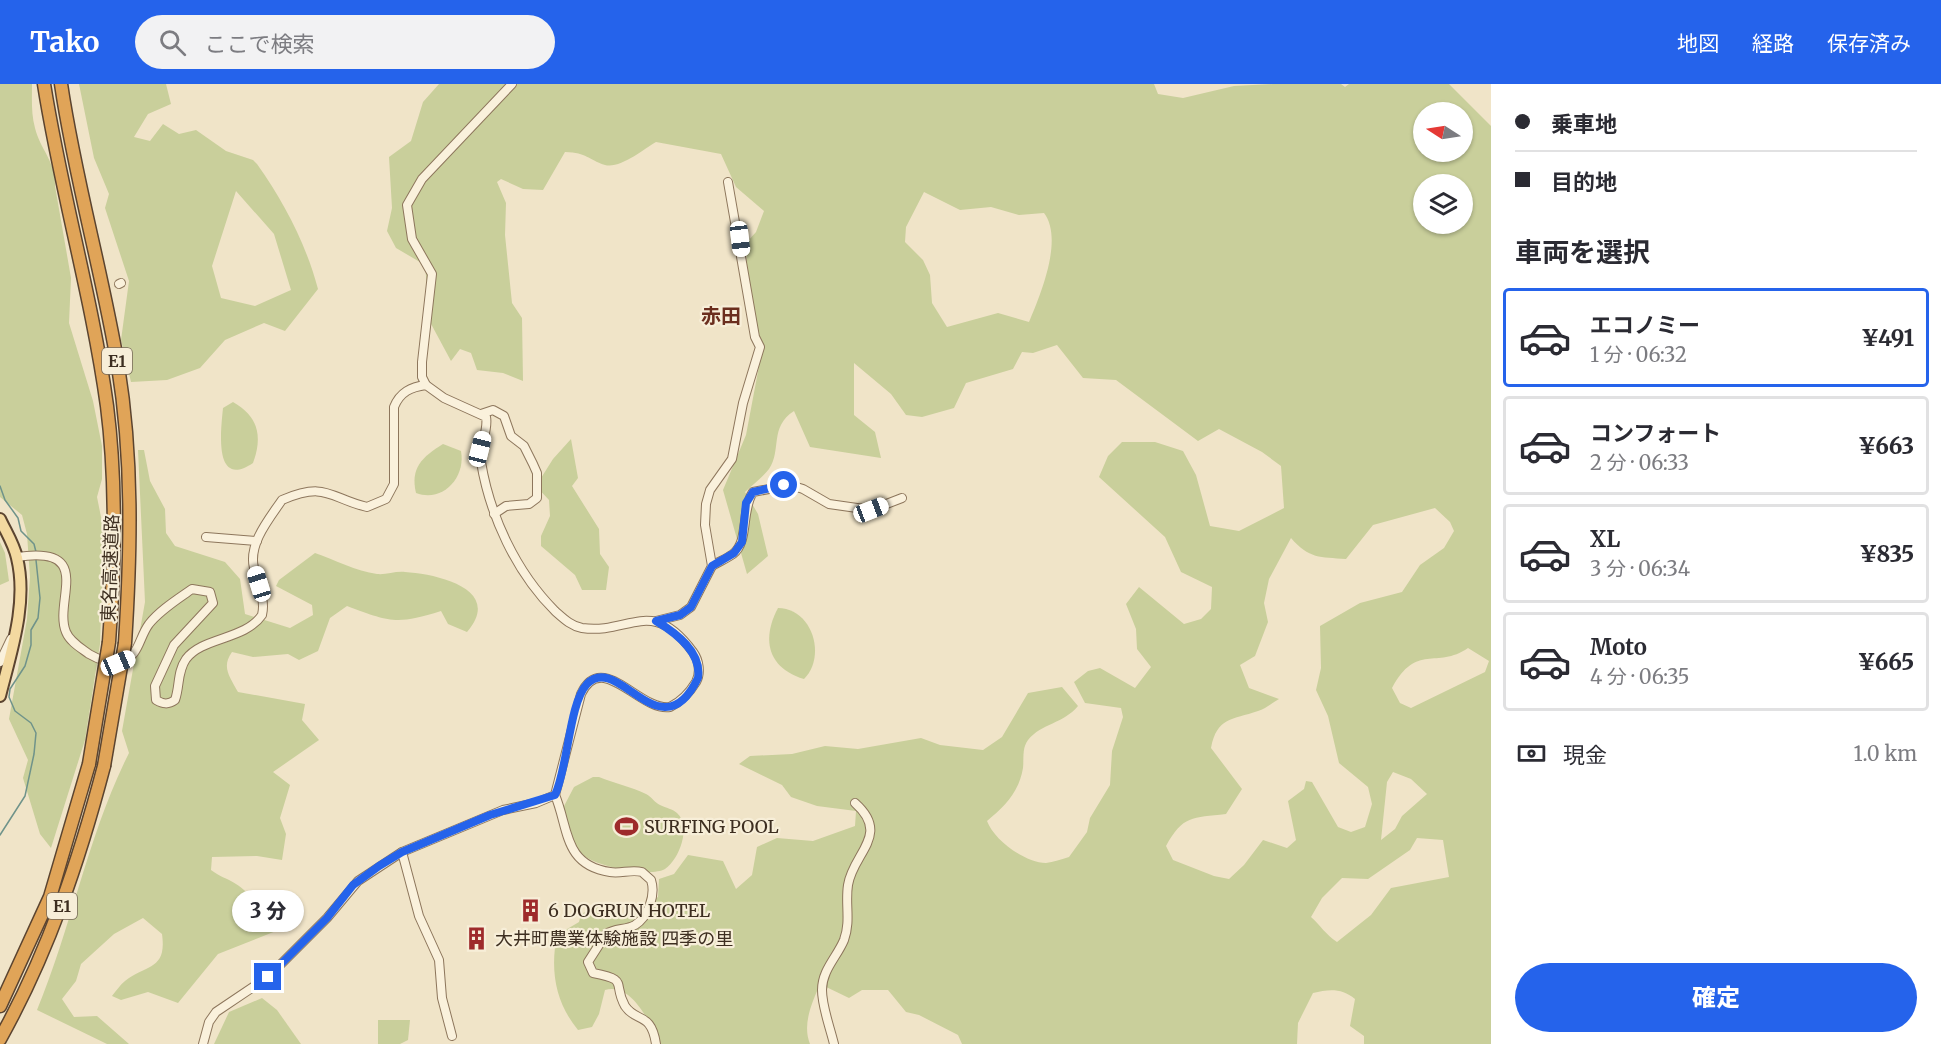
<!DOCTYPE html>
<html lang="ja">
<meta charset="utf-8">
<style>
body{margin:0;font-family:Merriweather,"Noto Sans JP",serif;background:#f2f2f3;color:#2b2b33;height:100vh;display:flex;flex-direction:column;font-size:22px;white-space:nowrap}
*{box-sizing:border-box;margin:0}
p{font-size:20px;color:#7c7c81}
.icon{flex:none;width:33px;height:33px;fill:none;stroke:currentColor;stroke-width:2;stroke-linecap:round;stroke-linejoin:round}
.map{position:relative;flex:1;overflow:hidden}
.sheet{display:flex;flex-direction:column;background:#fff;width:450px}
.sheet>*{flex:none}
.top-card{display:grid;align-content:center;height:132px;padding:0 24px;background:#fff}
.needle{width:39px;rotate:282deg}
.fabs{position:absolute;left:1413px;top:18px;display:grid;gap:12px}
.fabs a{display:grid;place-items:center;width:60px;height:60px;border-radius:50%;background:#fff;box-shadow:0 2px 4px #0004;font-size:30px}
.end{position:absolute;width:27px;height:27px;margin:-14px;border:8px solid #2563eb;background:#fff;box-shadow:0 0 0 3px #fff}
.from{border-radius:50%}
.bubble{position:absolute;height:42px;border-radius:21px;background:#fff;box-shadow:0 2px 4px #0004;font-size:20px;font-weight:800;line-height:42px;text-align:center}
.car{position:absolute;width:18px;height:36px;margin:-18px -9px;border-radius:8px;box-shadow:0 0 4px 2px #0007;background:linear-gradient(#fff 24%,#345 0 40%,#fff 0 76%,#345 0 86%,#fff 0)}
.top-card b{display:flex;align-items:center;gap:21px;height:57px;font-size:22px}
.top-card b+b{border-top:2px solid #e1e1e2}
.top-card i{width:15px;height:15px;background:#2b2b33}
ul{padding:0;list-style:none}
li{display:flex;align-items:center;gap:18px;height:99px;margin:0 12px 9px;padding:0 12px;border:3px solid #e1e1e2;border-radius:6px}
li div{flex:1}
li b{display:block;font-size:22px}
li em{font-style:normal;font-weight:800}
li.current{border-color:#2563eb}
li>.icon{width:54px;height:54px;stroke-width:1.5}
h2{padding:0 24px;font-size:27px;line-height:72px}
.pay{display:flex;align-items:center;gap:15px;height:66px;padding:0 24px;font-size:22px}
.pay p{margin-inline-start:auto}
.action{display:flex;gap:12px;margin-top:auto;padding:12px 24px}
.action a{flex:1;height:69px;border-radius:36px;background:#2563eb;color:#fff;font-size:24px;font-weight:800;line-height:69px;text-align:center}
header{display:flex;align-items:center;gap:36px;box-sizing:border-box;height:84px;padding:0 30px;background:#2563eb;color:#fff}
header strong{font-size:28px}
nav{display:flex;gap:33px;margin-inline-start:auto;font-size:21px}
.search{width:420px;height:54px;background:#f2f2f3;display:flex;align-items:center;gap:15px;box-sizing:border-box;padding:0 21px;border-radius:33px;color:#7c7c81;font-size:22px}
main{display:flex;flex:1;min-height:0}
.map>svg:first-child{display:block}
.green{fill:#c9cf9b;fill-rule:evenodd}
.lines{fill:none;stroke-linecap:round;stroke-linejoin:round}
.stream{stroke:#6f938a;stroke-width:1.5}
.minor-casing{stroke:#8d765c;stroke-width:10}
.major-casing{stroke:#5b4430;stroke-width:14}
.highway-casing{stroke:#5b4430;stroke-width:15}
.minor{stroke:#faf1dc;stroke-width:8}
.major{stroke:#f3d9a0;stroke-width:10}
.highway{stroke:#e0a458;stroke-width:12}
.highway-bridge-casing{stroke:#5b4430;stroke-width:15;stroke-linecap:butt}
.highway-bridge{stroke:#e0a458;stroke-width:12}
.route{stroke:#2563eb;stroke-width:8}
.labels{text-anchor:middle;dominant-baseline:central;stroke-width:4.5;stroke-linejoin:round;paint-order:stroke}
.shield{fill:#f7eed8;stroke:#756857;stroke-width:1.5}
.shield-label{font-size:16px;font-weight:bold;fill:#3d2e20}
.street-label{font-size:18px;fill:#3d2e20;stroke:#f7eed8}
.poi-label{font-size:18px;fill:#3d2e20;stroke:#f7eed8;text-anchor:start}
.neighbourhood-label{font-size:20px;font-weight:bold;fill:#6b2e1e;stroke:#f7eed8}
</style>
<header>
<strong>Tako</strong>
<div class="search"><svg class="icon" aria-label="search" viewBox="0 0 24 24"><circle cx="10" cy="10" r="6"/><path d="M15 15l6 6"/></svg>ここで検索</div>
<nav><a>地図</a><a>経路</a><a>保存済み</a></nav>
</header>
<main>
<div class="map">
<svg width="1491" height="960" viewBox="0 0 1491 960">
<rect width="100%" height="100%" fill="#f0e4c8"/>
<g class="green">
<path d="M0,0H32C32,14 31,30 35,44C40,65 56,78 55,102L71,194L69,239L93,317L102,362V395L97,413L104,448L100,560L85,656L51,764L40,750L23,694L28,676L9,635L27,535L30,493L27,450L22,431L0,413Z"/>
<path d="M79,0H166L171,20L148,30L134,53L150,57L163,40L179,50L196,46L226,67L253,76L257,80C284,118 306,160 318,205L285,247L264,239L225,256L200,284L167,296L131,298L121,256L129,197L105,124L109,110L94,74ZM236,107L274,150L291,206L255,222L221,214L212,182Z"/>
<path d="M439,0H1154L1158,10L1183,14L1234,2L1273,0H1341L1345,3L1349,0H1449L1491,42V960H1364V952L1350,942L1355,915C1342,904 1329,905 1313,909L1298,939L1297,960H962L958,951L919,931L906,928L888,906H862L849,914L820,900C812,919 802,940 810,960H661C650,941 633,898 605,906L599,930L592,943L578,946C555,918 550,886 557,851L579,838L581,830L597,823L610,834L639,826L658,813L659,795L674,790L688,771L723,777L736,805L752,791L757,763L777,754L813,757L855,742L856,727L817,722L791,713L782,701L739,680L750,672L792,670L825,662L858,665L921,654L940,661L983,666L1002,653L1028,609L1062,603L1078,622C1063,640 1042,639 1028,656C1022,664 1024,674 1023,684C1019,708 1005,722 987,737C994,756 1025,779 1046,779C1053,778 1062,775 1069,773L1087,748L1090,734L1110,701L1112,667L1123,633L1121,624L1085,619L1074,598L1088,587L1100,584L1135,604L1151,583L1137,565L1136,545L1126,520L1139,503L1184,540L1201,535L1211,525L1212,503L1181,488L1165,453L1099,393L1108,372L1122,358H1155L1183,367L1196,391L1210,442L1239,447L1284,424L1281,382L1262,368L1219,345L1198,357L1116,296L1083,294L1057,261L1033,269L1022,268L1013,285L966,299L954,324L922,333L906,331L891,310L854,279V331L875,348L881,374L810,363L794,327C769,343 782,366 769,385C763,393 752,401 745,408L758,430L768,472L747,490L723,406L746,351L763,261L745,225L747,158L756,148L764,127L736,103L721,70L656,58C644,65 620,85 605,81C587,75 588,69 565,68L543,106L523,105L501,95L497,98L506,119L505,151L512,219L522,234L523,297L503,289L477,286L471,269L460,265L451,277L430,238L425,181L396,164L387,147L392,124L389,73L411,57L423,18ZM1424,28H1462V68H1424ZM1424,100H1462V140H1424ZM924,108L960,126L991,123L1019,131L1044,129C1064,155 1040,212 1029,238L998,229L947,243L932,219L930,191L923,176L905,158L906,143ZM1435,424L1450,438L1454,447L1444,464L1420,481L1402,508L1360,519L1320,542L1321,584L1316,606L1328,632L1339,679L1368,703L1372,720L1365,743L1351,748L1338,743L1312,698L1306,697L1304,705L1288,717L1296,756L1287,764L1263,756L1244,781L1229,795L1214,792L1173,776L1166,762C1183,731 1192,734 1226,730L1242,705L1211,664C1217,633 1232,636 1258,627C1265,625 1272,619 1279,615L1249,604L1240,581L1255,572L1268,538L1264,519L1269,495L1291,454C1309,475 1320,473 1346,475L1373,441ZM1468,564L1489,577L1485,588L1411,624L1400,619L1392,604C1417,558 1436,586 1468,564ZM1393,688L1411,695L1427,710L1402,732L1395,745L1381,756L1387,698ZM1417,754L1443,756L1449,793L1391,804L1371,831L1337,858C1326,851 1320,841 1311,833L1322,814L1342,794L1368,795L1410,766Z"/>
<path d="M233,318C258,332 263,352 253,379C213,406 221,345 223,324Z"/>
<path d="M571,355L578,394L572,402L599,445L600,470L609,483L606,506H582L575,491L541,462V452L550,432L549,416L536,402L553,375Z"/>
<path d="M443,360L461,367C466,393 443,419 416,409C410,384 422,373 443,360Z"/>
<path d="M138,366H144L150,397L165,425L166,449L175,462L225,478L240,495L245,530L290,544L313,531L312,521L276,502L279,496L315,469C335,476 356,487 377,490C386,491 395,487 405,488C437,490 504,505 467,548L448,540L441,527C396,541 390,538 347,522L330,534L318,567L299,576L288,570L253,573L232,568C221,583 230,593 238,608L305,620L302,636L319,656L273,688L290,701L280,734L286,750L282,776L257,772L212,773L211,786C220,793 227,794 236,800C245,805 254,816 260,825L258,834L276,847L218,870L178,919L148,908L121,916L112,912C116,907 120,901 125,897C147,880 167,886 162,850L143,834L114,850L81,880L76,897L62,915L74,933L97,932L129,960H107L37,926C72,842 88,750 129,669L122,647L145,518Z"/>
<path d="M0,458L5,469L9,497L0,501Z"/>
<path d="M778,524C812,524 827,572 804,595C768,584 761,556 778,524Z"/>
<path d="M593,693H599C614,699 632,703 646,710C652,713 655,719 660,721C666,724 673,725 677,729C692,742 679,776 665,785C649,794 590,782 578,767C569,756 567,737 563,724L574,703Z"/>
<path d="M262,914L277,926L301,960H214L229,928Z"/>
<path d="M378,936H410L408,956L400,960H378Z"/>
</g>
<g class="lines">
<g class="stream">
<path d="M0,402L5,416L18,434L21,447L34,460L36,468"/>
<path d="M0,751L25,712L34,670L36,649L31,639L15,627L9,613L10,605L25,582L31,561V546L38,534L40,514L36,476"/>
</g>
<defs>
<g id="minor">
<path d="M119,200L121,199"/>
<path d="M426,301L422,293V278L432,190L412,155L407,121L422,95L512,0"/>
<path d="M481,330L493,326L504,332L511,352L524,362L533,380L537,389V414L529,420L506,422L494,430"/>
<path d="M206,453L257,457"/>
<path d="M17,473C96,461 53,517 66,548C70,558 81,564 89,570C98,575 110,581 120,578C140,572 138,555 149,540C160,526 178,515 192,505L210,508L213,519L174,561L155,602L156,616C163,620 168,621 175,616C180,602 177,588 186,575C202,553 245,556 262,531C266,515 257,500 254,484C248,460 269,435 282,416C327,397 329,414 367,423L386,415L394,400V323C400,308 411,303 426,301L444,314L486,333C489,348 478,362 481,378C490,432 516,488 555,527C563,534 571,542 582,544C630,551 651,511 693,568C699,576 701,589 696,598C690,608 680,618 670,623C640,628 602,565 581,610L555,711L536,719L503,726L402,768L358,797L327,834L268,893L216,928L209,938L203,960"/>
<path d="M712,482C718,478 726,475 733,470C749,458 741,426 753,408L790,401L803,405L829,420L871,426L902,414"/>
<path d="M656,537L680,531L691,523L712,482L705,441L706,420L710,406L732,375L743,319L760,263L755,253L728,98"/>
<path d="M0,578L11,555"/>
<path d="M555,711C569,744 563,781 610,788C621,790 631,785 642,788L651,796C656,811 648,833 635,841C626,846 615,844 606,850L588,878L593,889C630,896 612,899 625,922C636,939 651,927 656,960"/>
<path d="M402,768L419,832L439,876L442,914L452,952"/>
<path d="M834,960C830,943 822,923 822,906C822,886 837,873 844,856C851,837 845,820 848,801C853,769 891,751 855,719"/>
</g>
<path id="major" d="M0,435C6,448 14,460 17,474C28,519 11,568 0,612"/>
<g id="highway">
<path d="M44,0C61,108 92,213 107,322C117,400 115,479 109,558"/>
<path d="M61,0C75,95 102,187 118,282C133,374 131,466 125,559"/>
<path d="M0,922L50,813L89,680"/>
<path d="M0,955C48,869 79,777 104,682"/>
</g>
</defs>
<use href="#minor" class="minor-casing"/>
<use href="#major" class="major-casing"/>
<use href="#highway" class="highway-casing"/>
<use href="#minor" class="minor"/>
<use href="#major" class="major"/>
<use href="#highway" class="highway"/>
<defs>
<g id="highway-bridge">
<path d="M89,680L109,558"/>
<path d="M104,682L125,559"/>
</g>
</defs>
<use href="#highway-bridge" class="highway-bridge-casing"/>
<use href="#highway-bridge" class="highway-bridge"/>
</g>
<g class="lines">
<path class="route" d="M268,893L327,834L353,801L379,782L402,768L490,731L555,711C568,684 569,619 587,600C618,567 661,671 698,594C702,568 676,549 656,537L680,531L691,523L712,482L734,469L742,458L746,419L753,408L784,401"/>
</g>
<defs>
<symbol id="stadium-bare" viewBox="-9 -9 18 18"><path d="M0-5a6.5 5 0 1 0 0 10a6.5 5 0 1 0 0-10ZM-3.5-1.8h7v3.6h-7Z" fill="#9e2a2b" stroke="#f7eed8" stroke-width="2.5" paint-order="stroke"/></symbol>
<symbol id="building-bare" viewBox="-9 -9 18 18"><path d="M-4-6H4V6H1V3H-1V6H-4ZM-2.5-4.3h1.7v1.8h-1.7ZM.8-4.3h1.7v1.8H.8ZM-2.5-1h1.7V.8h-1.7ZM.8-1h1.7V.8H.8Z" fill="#9e2a2b" stroke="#f7eed8" stroke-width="2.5" paint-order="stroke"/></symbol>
</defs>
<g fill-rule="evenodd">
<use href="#stadium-bare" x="610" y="726" width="33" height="33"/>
<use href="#building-bare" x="514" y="810" width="33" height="33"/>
<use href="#building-bare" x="460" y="838" width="33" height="33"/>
</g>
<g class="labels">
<g class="shield">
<rect x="102" y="264" width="30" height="26" rx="4.5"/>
<rect x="47" y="809" width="30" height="26" rx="4.5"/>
</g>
<g class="shield-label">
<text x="117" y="277">E1</text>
<text x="62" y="822">E1</text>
</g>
<g class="street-label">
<text transform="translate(110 484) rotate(-88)">東名高速道路</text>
</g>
<g class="poi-label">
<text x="644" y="742">SURFING POOL</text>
<text x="548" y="826">6 DOGRUN HOTEL</text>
<text x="495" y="854">大井町農業体験施設 四季の里</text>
</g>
<g class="neighbourhood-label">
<text x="721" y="231">赤田</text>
</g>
</g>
</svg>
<div class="fabs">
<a><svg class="needle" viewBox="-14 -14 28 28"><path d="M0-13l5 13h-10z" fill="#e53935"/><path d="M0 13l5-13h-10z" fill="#7c7c81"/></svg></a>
<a><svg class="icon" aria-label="layers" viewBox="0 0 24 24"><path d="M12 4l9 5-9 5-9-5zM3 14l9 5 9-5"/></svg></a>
</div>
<i class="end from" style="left:784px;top:401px"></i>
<i class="end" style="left:268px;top:893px"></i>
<div class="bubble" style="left:232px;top:806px;width:72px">3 分</div>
<i class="car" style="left:740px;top:155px;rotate:173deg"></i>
<i class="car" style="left:480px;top:365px;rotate:14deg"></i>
<i class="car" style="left:871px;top:426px;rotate:69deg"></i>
<i class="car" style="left:259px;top:500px;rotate:343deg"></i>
<i class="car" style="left:118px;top:579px;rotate:67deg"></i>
</div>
<section class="sheet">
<div class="top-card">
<b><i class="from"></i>乗車地</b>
<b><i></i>目的地</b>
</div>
<h2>車両を選択</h2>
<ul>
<li class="current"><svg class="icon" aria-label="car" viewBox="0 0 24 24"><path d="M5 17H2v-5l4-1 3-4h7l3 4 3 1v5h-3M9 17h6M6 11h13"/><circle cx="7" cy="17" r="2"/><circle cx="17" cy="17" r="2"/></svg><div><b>エコノミー</b><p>1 分 · 06:32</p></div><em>¥491</em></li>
<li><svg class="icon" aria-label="car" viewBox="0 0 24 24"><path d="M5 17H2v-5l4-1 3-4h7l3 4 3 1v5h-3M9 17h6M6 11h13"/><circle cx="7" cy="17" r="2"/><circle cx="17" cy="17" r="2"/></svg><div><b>コンフォート</b><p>2 分 · 06:33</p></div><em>¥663</em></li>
<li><svg class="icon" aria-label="car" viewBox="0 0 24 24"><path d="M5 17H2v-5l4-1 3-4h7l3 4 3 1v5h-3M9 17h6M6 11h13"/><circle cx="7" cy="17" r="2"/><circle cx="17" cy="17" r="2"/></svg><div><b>XL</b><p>3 分 · 06:34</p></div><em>¥835</em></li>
<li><svg class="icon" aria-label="car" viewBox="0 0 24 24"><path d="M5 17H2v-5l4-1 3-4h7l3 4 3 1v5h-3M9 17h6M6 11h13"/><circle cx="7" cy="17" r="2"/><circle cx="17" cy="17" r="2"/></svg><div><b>Moto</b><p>4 分 · 06:35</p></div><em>¥665</em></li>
</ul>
<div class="pay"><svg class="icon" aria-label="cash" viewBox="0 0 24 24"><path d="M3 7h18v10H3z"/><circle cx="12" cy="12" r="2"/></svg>現金<p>1.0 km</p></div>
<div class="action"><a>確定</a></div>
</section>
</main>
